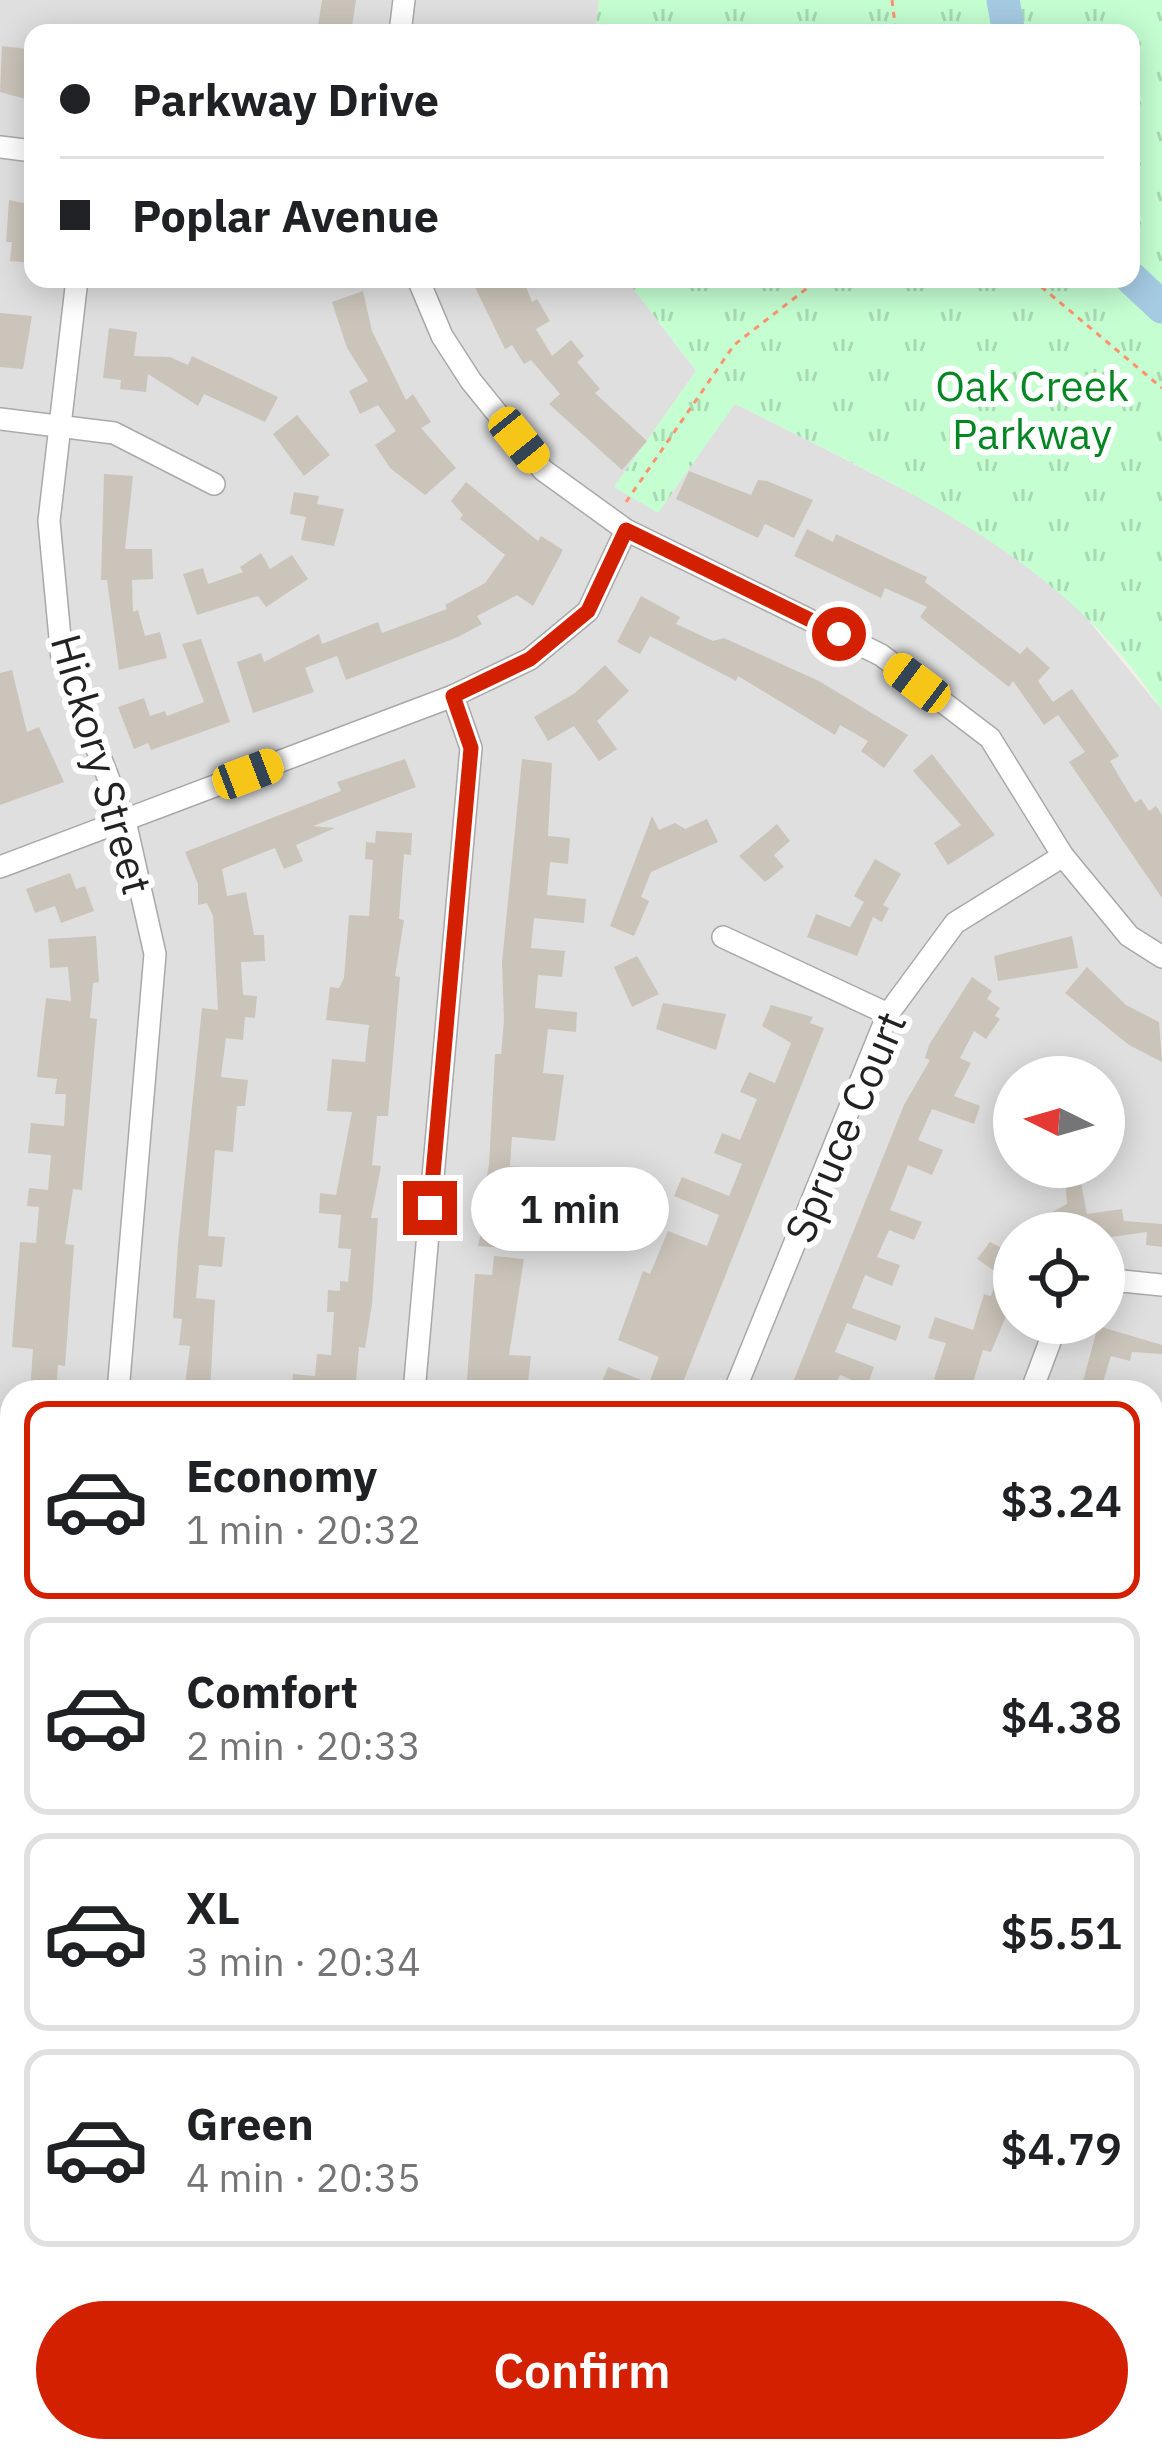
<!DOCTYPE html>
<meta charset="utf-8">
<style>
body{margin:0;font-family:"IBM Plex Sans",sans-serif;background:#f2f2f2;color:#202124;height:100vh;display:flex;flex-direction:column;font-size:45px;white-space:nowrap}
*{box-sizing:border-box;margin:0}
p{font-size:39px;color:#757577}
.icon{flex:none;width:66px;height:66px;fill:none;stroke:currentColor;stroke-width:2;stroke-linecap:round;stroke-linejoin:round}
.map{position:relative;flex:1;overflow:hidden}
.sheet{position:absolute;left:0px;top:1380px;width:1164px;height:1083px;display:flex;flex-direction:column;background:#fff;border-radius:36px 36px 0 0;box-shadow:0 6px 30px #0003}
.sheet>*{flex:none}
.hud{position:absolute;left:24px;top:24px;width:1116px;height:264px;border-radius:24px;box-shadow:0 6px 30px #0003;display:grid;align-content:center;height:264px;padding:0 36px;background:#fff}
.needle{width:78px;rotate:275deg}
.controls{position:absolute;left:993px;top:1056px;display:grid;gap:24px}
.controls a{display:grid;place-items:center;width:132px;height:132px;border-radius:50%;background:#fff;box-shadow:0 6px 30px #0003;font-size:60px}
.end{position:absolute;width:54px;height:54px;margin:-27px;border:15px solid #d32000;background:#fff;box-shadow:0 0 0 6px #fff}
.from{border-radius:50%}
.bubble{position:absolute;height:84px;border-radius:42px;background:#fff;box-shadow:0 6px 30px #0003;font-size:39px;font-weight:600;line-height:84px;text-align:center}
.car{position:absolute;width:36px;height:72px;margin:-36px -18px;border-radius:15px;box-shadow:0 0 9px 3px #0007;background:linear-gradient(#f5c518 24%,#345 0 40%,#f5c518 0 76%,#345 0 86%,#f5c518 0)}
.hud b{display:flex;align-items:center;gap:42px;height:114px;font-size:45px}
.hud b+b{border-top:3px solid #e0e0e0}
.hud i{width:30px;height:30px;background:#202124}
ul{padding:21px 0 0;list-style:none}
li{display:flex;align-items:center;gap:36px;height:198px;margin:0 24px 18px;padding:0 12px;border:6px solid #e0e0e0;border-radius:24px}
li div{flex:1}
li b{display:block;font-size:45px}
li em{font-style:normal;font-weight:600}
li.current{border-color:#d32000}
li>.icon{width:108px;height:108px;stroke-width:1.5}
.primary-button{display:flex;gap:24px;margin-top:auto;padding:24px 36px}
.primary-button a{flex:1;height:138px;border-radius:72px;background:#d32000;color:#fff;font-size:48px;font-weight:600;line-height:138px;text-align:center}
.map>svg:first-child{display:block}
.residential{fill:#e0dfdf;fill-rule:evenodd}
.park{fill:url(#park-tufts)}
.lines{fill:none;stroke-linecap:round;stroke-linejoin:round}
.river{stroke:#a5cbe3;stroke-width:33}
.building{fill:#cbc4ba}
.minor-casing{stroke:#a9a9a9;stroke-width:24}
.major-casing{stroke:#9f8300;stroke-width:30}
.path{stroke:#ff926c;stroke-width:3;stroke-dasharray:6 6;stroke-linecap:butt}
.minor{stroke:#fff;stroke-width:21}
.major{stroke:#ffe5a0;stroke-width:27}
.route{stroke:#d32000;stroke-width:15}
.labels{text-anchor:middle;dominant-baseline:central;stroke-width:12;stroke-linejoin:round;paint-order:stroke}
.park-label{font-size:42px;fill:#048623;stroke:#fff}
.street-label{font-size:42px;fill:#222;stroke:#fff}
</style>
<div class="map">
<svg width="1162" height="2462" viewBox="0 0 1162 2462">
<defs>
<pattern id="park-tufts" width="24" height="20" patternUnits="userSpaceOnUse" patternTransform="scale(3)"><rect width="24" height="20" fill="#c4fed1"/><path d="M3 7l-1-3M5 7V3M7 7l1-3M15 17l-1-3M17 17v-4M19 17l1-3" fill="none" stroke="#a8d9b3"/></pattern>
</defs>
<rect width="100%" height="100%" fill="#f2f1e8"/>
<g class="residential">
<path d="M0,0H599L595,33H33V279H626L696,371L615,486L658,512L735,403L967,522L1066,593L1162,710V2225L1152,2224V1392H12V2182L0,2181ZM1014,1077H1104V1167H1014ZM1014,1233H1104V1323H1014Z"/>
<path d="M0,2226L12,2227V2451H1152V2318L1162,2319V2462H227L154,2453L153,2462H0Z"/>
</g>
<path class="park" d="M599,0H1162V710C1063,554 894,485 735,404L658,513L614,487L696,371L626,279H1131V33H595Z"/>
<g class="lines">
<g class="river">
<path d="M1003,0L1009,33"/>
<path d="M1131,278L1162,307"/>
</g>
</g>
<g class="building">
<path d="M322,0H356L351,33H317Z"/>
<path d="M2,46L28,49L33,101L0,92Z"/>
<path d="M9,200L33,205V263L10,261L12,242H6Z"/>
<path d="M471,279H523L532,302L537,299L550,321L536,329L552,356L571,340L584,356L577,362L600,389L595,393L647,441L622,470L549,404L560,394L531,360L524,364L512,345L505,349Z"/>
<path d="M363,291L372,331L406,400L413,394L431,422L421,428L456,468L425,495L390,468L375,445L396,431L378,405L360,414L349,391L368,381L347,348L332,302Z"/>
<path d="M0,313L32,316L23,369L0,367Z"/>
<path d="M109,328L137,332L134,356L170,357L188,365L192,356L278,397L265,422L204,394L198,406L148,374L146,392L120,389L121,380L103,378Z"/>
<path d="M297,415L330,455L304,476L273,434Z"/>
<path d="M689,471L751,495L758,480L767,481L813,500L794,538L765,524L758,538L676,499Z"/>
<path d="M104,474L133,476L125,549H152L153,579L132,580L133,612L138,610L145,636L160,632L167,658L119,670L107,580H101Z"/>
<path d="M466,482L538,541L541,536L563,550L533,606L517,595L477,616L482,624L458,637L346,680L337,656L305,668L314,692L253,713L237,662L261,653L264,662L319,634L322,644L378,622L382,633L447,609L445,605L485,583L505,555L460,519L463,515L451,501Z"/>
<path d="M294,492L319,496L317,504L344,509L334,546L301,540L306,517L290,514Z"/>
<path d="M807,529L833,542L836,534L927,577L925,582L1020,654L1027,647L1050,668L1038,681L1053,702L1072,689L1119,756L1110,761L1135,803L1141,799L1149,811L1156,806L1162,815V898L1069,762L1085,752L1058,715L1044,725L1013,681L1009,687L920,617L927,607L885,588L881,598L794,556Z"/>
<path d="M261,553L270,569L292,555L308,579L266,607L258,596L197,615L183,574L203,568L208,584L243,572L240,567Z"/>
<path d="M641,596L680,617L676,624L713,641L724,638L819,681L908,735L884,768L861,751L868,741L840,725L835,735L738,676L736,681L650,636L640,654L617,642Z"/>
<path d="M201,639L230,722L151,750L148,743L134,749L118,707L144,698L150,716L165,711L167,716L204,702L182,644Z"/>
<path d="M605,665L629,691L597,721L617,749L599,761L574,726L548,741L534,717L575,693Z"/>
<path d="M12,670L27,732L39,727L64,782L0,805V673Z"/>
<path d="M932,754L995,835L948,865L934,843L961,825L913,771Z"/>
<path d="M405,759L416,787L313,826L335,828L296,845L303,861L284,869L275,848L222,869L227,896L246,892L254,935H264L265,961L241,962L243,995L257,996L255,1018L245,1017L243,1040L226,1038L221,1077L248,1080L245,1106H237L233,1152L215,1150L208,1236L225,1237L222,1267L199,1265L196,1298L215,1300L210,1392H184L190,1346L179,1345L182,1319L173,1318L178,1245L202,1008L218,1010L213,916L207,903L198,905V884L185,852L341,791L337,782Z"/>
<path d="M522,759L552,763L548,836L570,838L568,864L550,862L547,895L586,899L584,923L534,918L531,948L565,951L562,977L538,975L535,1008L577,1012L576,1032L548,1029L543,1073L564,1075L555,1141L512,1137L510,1166L534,1168L531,1199L557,1202L555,1225L507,1220L505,1248L478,1246L487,1203L482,1202L489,1164L495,1054H501L504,1020L502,962Z"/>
<path d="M652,816L659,830L675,823L685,829L707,819L718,842L651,872L641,897L649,901L634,936L610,926Z"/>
<path d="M777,824L790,841L774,855L784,867L765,882L739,856Z"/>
<path d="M376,831L412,833L411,855L404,854L399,919L404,920L395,976L400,977L388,1116H377L372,1165L381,1166L371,1218H378L372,1304L365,1348L359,1347L355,1392H291L293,1374L315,1376L317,1354L331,1355L334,1312H327L328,1290L340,1291V1281L348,1282L351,1249L338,1248L341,1215L319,1213L320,1193L336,1195L352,1112L327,1111L332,1059L365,1062L369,1025L326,1020L330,987L339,988L344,978L349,915L369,916L373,860L365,859L366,842L375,843Z"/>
<path d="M875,859L901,874L883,905L889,908L882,922L873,917L857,956L807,937L816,914L850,927L864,902L854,896Z"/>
<path d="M70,873L76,889L85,886L94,911L61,923L55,906L35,913L26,889Z"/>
<path d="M96,936L99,982L93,983L90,1018L97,1019L82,1190L73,1189L65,1244L74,1245L65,1366L58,1365L56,1392H30L33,1349L12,1347L20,1242L36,1243L39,1207L27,1206L29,1188L48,1190L51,1155L28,1153L31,1123L64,1126L66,1094H55L57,1079L37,1077L46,998L71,1001L68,967L50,968L48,939Z"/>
<path d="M1072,936L1078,968L998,981L994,956Z"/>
<path d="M637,956L659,994L632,1007L614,967Z"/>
<path d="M1087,967L1126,1005L1159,1022L1162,1062L1129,1045L1065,993Z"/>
<path d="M972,977L992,991L987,999L1000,1008L995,1016L1000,1019L986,1039L974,1031L960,1058L971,1063L954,1096L980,1106L974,1124L932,1109L918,1140L943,1150L932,1175L908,1165L890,1210L922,1222L914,1240L889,1230L877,1257L900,1265L892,1286L865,1275L852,1308L901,1326L896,1341L847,1323L835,1352L874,1367L867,1386L840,1375L832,1390L821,1385L819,1392H789L904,1105L930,1060L925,1058L929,1045Z"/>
<path d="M663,1003L726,1014L716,1050L656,1029Z"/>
<path d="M771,1005L813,1017L810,1023L824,1028L679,1392L600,1387L608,1367L649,1383L659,1357L618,1340L643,1271L650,1274L668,1231L707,1246L719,1215L674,1196L682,1177L729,1196L742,1164L714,1153L722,1133L740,1140L757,1099L740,1092L749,1072L775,1083L791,1043L762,1026Z"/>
<path d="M1079,1173L1087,1214L1122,1209L1124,1221L1162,1224V1247L1146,1245L1147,1232L1104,1238V1233H1014L1067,1204L1065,1174Z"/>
<path d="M1014,1239V1297L991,1352L983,1350L970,1392H947L949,1384L934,1379L946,1343L928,1338L935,1317L973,1330L984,1294L991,1296L999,1274L977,1259L990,1242L1008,1251Z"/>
<path d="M494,1256L524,1259L509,1355L531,1356L528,1383L490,1380L489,1392H466L475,1274L492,1275Z"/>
<path d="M1098,1326L1162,1345V1354L1132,1352L1130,1361L1111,1356L1100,1392H1080Z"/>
</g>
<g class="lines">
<defs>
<g id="minor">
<path d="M400,33L404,0"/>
<path d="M0,147L33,151"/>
<path d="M77,279L49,521L62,659L125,821L155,954L118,1392"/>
<path d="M418,279L442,336L471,381L543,470L626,530L881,655L990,738L1063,856L1129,936L1162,957"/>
<path d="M0,419L114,433L214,484"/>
<path d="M0,867L453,696L530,659L588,611L626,530"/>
<path d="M723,937L888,1014"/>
<path d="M1104,1290L1122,1281L1162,1285"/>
<path d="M414,1392L471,748L453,696"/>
<path d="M734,1392L888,1014L955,923L1063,856"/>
<path d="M1031,1392L1057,1323"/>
<path d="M0,1853L12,1855"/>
<path d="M1152,1934L1162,1935"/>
<path d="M1152,2226L1162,2227"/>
<path d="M294,2451L429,2462"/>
</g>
<g id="major">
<path d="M0,2200L12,2201"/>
<path d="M1152,2291H1162"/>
</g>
</defs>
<use href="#minor" class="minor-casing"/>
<use href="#major" class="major-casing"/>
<g class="path">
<path d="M892,0L896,33"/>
<path d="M1032,279L1162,388"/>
<path d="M626,502L734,345L819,279"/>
</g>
<use href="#minor" class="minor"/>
<use href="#major" class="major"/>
</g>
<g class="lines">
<path class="route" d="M430,1208L471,748L453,696L530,659L588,611L626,530L839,634"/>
</g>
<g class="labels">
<g class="park-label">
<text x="1032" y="385">Oak Creek<tspan x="1032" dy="48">Parkway</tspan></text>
</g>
<g class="street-label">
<text transform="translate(102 764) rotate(74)">Hickory Street</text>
<text transform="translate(845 1127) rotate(-67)">Spruce Court</text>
</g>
</g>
</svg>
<div class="controls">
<a><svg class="needle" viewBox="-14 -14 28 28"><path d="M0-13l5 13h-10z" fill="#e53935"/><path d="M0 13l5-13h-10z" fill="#757577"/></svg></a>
<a><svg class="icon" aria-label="locate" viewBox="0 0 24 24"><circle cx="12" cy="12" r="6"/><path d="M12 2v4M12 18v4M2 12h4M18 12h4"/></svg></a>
</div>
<i class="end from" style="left:839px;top:634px"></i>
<i class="end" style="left:430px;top:1208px"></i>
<div class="bubble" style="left:471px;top:1167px;width:198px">1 min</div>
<i class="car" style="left:519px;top:440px;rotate:141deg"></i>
<i class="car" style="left:917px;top:683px;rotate:307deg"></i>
<i class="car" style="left:248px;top:774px;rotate:69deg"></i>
<div class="hud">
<b><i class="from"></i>Parkway Drive</b>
<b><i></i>Poplar Avenue</b>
</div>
<section class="sheet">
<ul>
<li class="current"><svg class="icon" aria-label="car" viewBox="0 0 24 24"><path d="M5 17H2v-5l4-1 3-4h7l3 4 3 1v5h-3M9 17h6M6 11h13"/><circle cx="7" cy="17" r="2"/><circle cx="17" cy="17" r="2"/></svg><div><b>Economy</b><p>1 min · 20:32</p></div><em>$3.24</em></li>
<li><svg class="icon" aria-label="car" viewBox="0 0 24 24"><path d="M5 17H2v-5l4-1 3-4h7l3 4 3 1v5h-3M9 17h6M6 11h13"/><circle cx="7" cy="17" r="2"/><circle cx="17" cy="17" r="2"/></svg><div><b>Comfort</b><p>2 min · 20:33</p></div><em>$4.38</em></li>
<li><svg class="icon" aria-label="car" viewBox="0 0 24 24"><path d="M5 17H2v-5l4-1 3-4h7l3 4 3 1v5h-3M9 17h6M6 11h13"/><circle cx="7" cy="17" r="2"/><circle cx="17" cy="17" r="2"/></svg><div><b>XL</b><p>3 min · 20:34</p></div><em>$5.51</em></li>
<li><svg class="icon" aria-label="car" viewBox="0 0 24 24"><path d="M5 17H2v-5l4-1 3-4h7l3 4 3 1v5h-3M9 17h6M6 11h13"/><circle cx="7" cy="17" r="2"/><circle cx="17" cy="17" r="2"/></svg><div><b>Green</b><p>4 min · 20:35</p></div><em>$4.79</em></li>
</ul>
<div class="primary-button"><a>Confirm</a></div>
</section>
</div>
